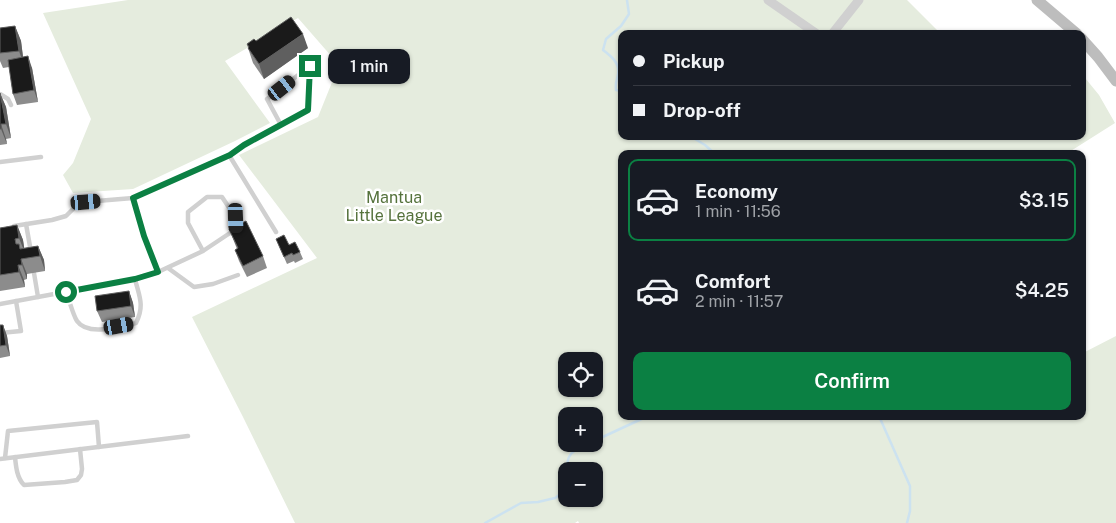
<!DOCTYPE html>
<meta charset="utf-8">
<style>
body{margin:0;font-family:"Public Sans",sans-serif;background:#242831;color:#f1f3f6;height:100vh;display:flex;flex-direction:column;font-size:19px;white-space:nowrap}
*{box-sizing:border-box;margin:0}
p{font-size:16px;color:#9ea1a6}
.icon{flex:none;width:28px;height:28px;fill:none;stroke:currentColor;stroke-width:2;stroke-linecap:round;stroke-linejoin:round}
.map{position:relative;flex:1;overflow:hidden}
.drawer{position:absolute;left:618px;top:150px;width:468px;height:270px;display:flex;flex-direction:column;background:#171b24;border-radius:10px;box-shadow:0 1px 4px #0004}
.drawer>*{flex:none}
.guide{position:absolute;left:618px;top:30px;width:468px;height:110px;border-radius:10px;box-shadow:0 1px 4px #0004;display:grid;align-content:center;height:110px;padding:0 15px;background:#171b24}
.tools{position:absolute;left:558px;top:352px;display:grid;gap:10px}
.tools a{display:grid;place-items:center;width:45px;height:45px;border-radius:10px;background:#171b24;box-shadow:0 1px 4px #0004;font-size:25px}
.end{position:absolute;width:22px;height:22px;margin:-11px;border:6px solid #0b8043;background:#fff;box-shadow:0 0 0 2px #fff}
.from{border-radius:50%}
.bubble{position:absolute;height:35px;border-radius:10px;background:#171b24;box-shadow:0 1px 4px #0004;font-size:16px;font-weight:600;line-height:35px;text-align:center}
.car{position:absolute;width:15px;height:30px;margin:-15px -8px;border-radius:6px;box-shadow:0 0 4px 1px #0007;background:linear-gradient(#222 24%,#8ab4d8 0 40%,#222 0 76%,#8ab4d8 0 86%,#222 0)}
.guide b{display:flex;align-items:center;gap:18px;height:48px;font-size:19px}
.guide b+b{border-top:1px solid #363941}
.guide i{width:12px;height:12px;background:#f1f3f6}
ul{padding:9px 0 0;list-style:none}
li{display:flex;align-items:center;gap:15px;height:82px;margin:0 10px 8px;padding:0 5px;border:2px solid transparent;border-radius:10px}
li div{flex:1}
li b{display:block;font-size:19px}
li em{font-style:normal;font-weight:600}
li.active{border-color:#0b8043}
li>.icon{width:45px;height:45px;stroke-width:1.5}
.cta{display:flex;gap:10px;margin-top:auto;padding:10px 15px}
.cta a{flex:1;height:58px;border-radius:10px;background:#0b8043;color:#fff;font-size:20px;font-weight:600;line-height:58px;text-align:center}
.map>svg:first-child{display:block}
.green{fill:#e5ecde;fill-rule:evenodd}
.lines{fill:none;stroke-linecap:round;stroke-linejoin:round}
.stream{stroke:#cce2f0;stroke-width:2.5}
.service{stroke:#d0d0d0;stroke-width:4.5}
.minor{stroke:#d0d0d0;stroke-width:9}
.secondary{stroke:#bdbdbd;stroke-width:11}
.wall{fill:#8c8c8c}
.shaded-wall{fill:#5f5f5f}
.building{fill:#1a1a1a;stroke:#5f5f5f}
.route{stroke:#0b8043;stroke-width:6}
.labels{text-anchor:middle;dominant-baseline:central;stroke-width:5;stroke-linejoin:round;paint-order:stroke}
.park-label{font-size:16px;fill:#55723c;stroke:#fff}
</style>
<div class="map">
<svg width="1116" height="523" viewBox="0 0 1116 523">
<rect width="100%" height="100%" fill="#fff"/>
<path class="green" d="M128,0H907L941,34H621V136H1081V73L1099,95L1115,123L1066,154H621V416H1081V354L1116,336V523H579L578,521L575,523H295L243,417L192,317L317,258L239,155L318,117L339,65L298,18L225,61L270,123L235,141L133,189L73,193L63,175L73,163L91,119L43,13ZM566,361H594V389H566ZM566,416H594V444H566ZM566,471H594V499H566Z"/>
<g class="lines">
<g class="stream">
<path d="M621,91L616,90C615,82 617,81 618,74C620,63 611,56 603,50L606,39L621,26L629,14L627,0"/>
<path d="M690,136L705,145L715,154"/>
<path d="M879,416L910,486V511L907,523"/>
<path d="M594,441L648,416"/>
<path d="M568,471C565,455 573,450 587,444"/>
<path d="M485,523L521,503L538,502L555,498L566,490"/>
</g>
<g class="service">
<path d="M0,94L8,99L11,105"/>
<path d="M229,155L244,145L308,110L310,66L267,99L281,125"/>
<path d="M0,162L41,157"/>
<path d="M133,198L229,155L276,232"/>
<path d="M26,224L31,252"/>
<path d="M168,268L194,287L213,284L238,275"/>
<path d="M158,272L203,251L236,229V218L222,197H207L188,212V223L203,251"/>
<path d="M34,273L38,297"/>
<path d="M66,292C69,299 73,315 77,321C88,337 121,326 136,323C145,305 139,296 135,279"/>
<path d="M0,304L135,279L158,272L144,236L133,198L85,202L77,205L66,216L52,220L14,226"/>
<path d="M0,333L21,331L16,301"/>
<path d="M15,457C16,467 17,478 24,485L65,482L77,480L81,475L82,469L80,449"/>
<path d="M5,458L8,431L97,422L99,447"/>
<path d="M0,459L188,436"/>
</g>
<g class="minor">
<path d="M768,0L817,34"/>
<path d="M832,34L859,0"/>
</g>
<g class="secondary">
<path d="M1037,0L1077,34"/>
<path d="M1081,38L1098,57L1116,81"/>
</g>
</g>
<g class="wall">
<path d="M15,26L21,41L23,57L32,68L38,102L17,105L13,94L9,67L3,68L0,61V28Z"/>
<path d="M256,41L308,48L264,79L253,63L248,48L247,44Z"/>
<path d="M0,93L6,107L11,138L6,139L7,144L0,145Z"/>
<path d="M17,225L23,240L24,248L38,246L44,260L45,271L27,274V279L24,280L25,287L0,291V228Z"/>
<path d="M229,229L263,256L267,268L247,277L239,261L235,250L237,249Z"/>
<path d="M276,239L289,245L300,252L303,259L295,263L294,261L287,264Z"/>
<path d="M129,291L133,303L135,317L102,322L97,311Z"/>
<path d="M0,325H3L7,336L10,356L0,358Z"/>
</g>
<g class="shaded-wall">
<path d="M15,26L21,41L24,65L19,51Z"/>
<path d="M303,34L308,48L264,79L259,64Z"/>
<path d="M28,56L32,68L38,102L34,90Z"/>
<path d="M0,93L6,107L11,138L6,124Z"/>
<path d="M1,124L6,139L7,144L1,129Z"/>
<path d="M17,225L23,240L25,253L19,238Z"/>
<path d="M38,246L44,260L45,271L40,256Z"/>
<path d="M21,259L27,274V279L22,265Z"/>
<path d="M18,265L24,280L25,287L19,272Z"/>
<path d="M129,291L133,303L135,317L131,306Z"/>
<path d="M3,325L7,336L10,356L6,345Z"/>
</g>
<g class="building">
<path d="M291,17L303,34L259,64L248,48L249,47L247,44L254,39L256,41Z"/>
<path d="M15,26L19,51L0,53V28Z"/>
<path d="M28,56L34,90L13,94L8,60Z"/>
<path d="M0,93L6,124H1V129H0Z"/>
<path d="M246,221L263,256L243,266L235,250L238,248L229,229Z"/>
<path d="M17,225L19,238L15,239L16,244H19L20,249L38,246L40,256L21,259L22,265H18L19,272L0,275V228Z"/>
<path d="M284,235L289,245L295,242L300,252L293,255L292,253L284,257L276,239Z"/>
<path d="M129,291L131,306L97,311L95,296Z"/>
<path d="M0,325H3L6,345L0,346Z"/>
</g>
<g class="lines">
<path class="route" d="M66,292L135,279L158,272L144,236L133,198L230,155L244,145L308,110L310,66"/>
</g>
<g class="labels">
<g class="park-label">
<text x="394" y="197">Mantua<tspan x="394" dy="18">Little League</tspan></text>
</g>
</g>
</svg>
<div class="tools">
<a><svg class="icon" aria-label="locate" viewBox="0 0 24 24"><circle cx="12" cy="12" r="6"/><path d="M12 2v4M12 18v4M2 12h4M18 12h4"/></svg></a>
<a>+</a>
<a>−</a>
</div>
<i class="end from" style="left:66px;top:292px"></i>
<i class="end" style="left:310px;top:66px"></i>
<div class="bubble" style="left:328px;top:49px;width:82px">1 min</div>
<i class="car" style="left:282px;top:88px;rotate:52deg"></i>
<i class="car" style="left:86px;top:202px;rotate:85deg"></i>
<i class="car" style="left:236px;top:218px;rotate:178deg"></i>
<i class="car" style="left:119px;top:326px;rotate:80deg"></i>
<div class="guide">
<b><i class="from"></i>Pickup</b>
<b><i></i>Drop-off</b>
</div>
<section class="drawer">
<ul>
<li class="active"><svg class="icon" aria-label="car" viewBox="0 0 24 24"><path d="M5 17H2v-5l4-1 3-4h7l3 4 3 1v5h-3M9 17h6M6 11h13"/><circle cx="7" cy="17" r="2"/><circle cx="17" cy="17" r="2"/></svg><div><b>Economy</b><p>1 min · 11:56</p></div><em>$3.15</em></li>
<li><svg class="icon" aria-label="car" viewBox="0 0 24 24"><path d="M5 17H2v-5l4-1 3-4h7l3 4 3 1v5h-3M9 17h6M6 11h13"/><circle cx="7" cy="17" r="2"/><circle cx="17" cy="17" r="2"/></svg><div><b>Comfort</b><p>2 min · 11:57</p></div><em>$4.25</em></li>
</ul>
<div class="cta"><a>Confirm</a></div>
</section>
</div>
